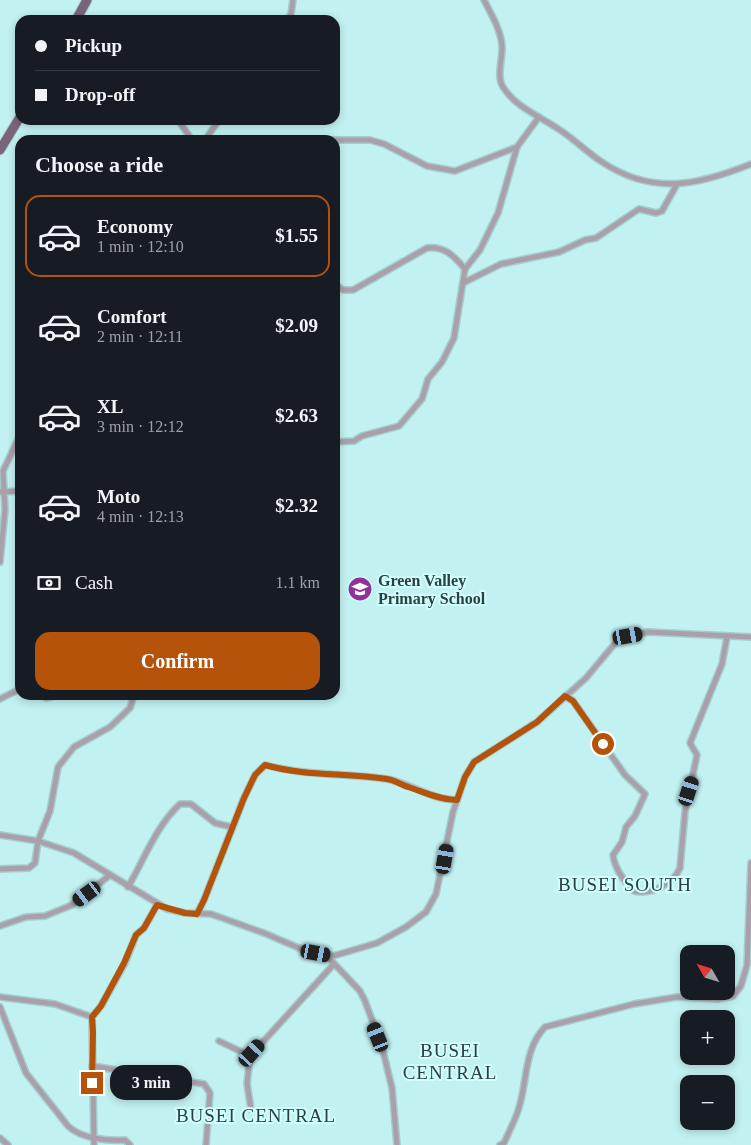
<!DOCTYPE html>
<meta charset="utf-8">
<style>
body{margin:0;font-family:Georgia,serif;background:#242831;color:#f1f3f6;height:100vh;display:flex;flex-direction:column;font-size:19px;white-space:nowrap}
*{box-sizing:border-box;margin:0}
p{font-size:16px;color:#9ea1a6}
.icon{flex:none;width:28px;height:28px;fill:none;stroke:currentColor;stroke-width:2;stroke-linecap:round;stroke-linejoin:round}
.map{position:relative;flex:1;overflow:hidden}
.sheet{position:absolute;left:15px;top:135px;width:325px;height:565px;display:flex;flex-direction:column;background:#171b24;border-radius:15px;box-shadow:0 2px 8px #0003}
.sheet>*{flex:none}
.top-card{position:absolute;left:15px;top:15px;width:325px;height:110px;border-radius:15px;box-shadow:0 2px 8px #0003;display:grid;align-content:center;height:110px;padding:0 20px;background:#171b24}
.needle{width:32px;rotate:309deg}
.tools{position:absolute;left:680px;top:945px;display:grid;gap:10px}
.tools a{display:grid;place-items:center;width:55px;height:55px;border-radius:10px;background:#171b24;box-shadow:0 2px 8px #0003;font-size:25px}
.end{position:absolute;width:22px;height:22px;margin:-11px;border:6px solid #b45309;background:#fff;box-shadow:0 0 0 2px #fff}
.from{border-radius:50%}
.bubble{position:absolute;height:35px;border-radius:15px;background:#171b24;box-shadow:0 2px 8px #0003;font-size:16px;font-weight:700;line-height:35px;text-align:center}
.car{position:absolute;width:15px;height:30px;margin:-15px -8px;border-radius:6px;box-shadow:0 0 4px 1px #0007;background:linear-gradient(#222 24%,#8ab4d8 0 40%,#222 0 76%,#8ab4d8 0 86%,#222 0)}
.top-card b{display:flex;align-items:center;gap:18px;height:48px;font-size:19px}
.top-card b+b{border-top:1px solid #363941}
.top-card i{width:12px;height:12px;background:#f1f3f6}
ul{padding:0;list-style:none}
li{display:flex;align-items:center;gap:15px;height:82px;margin:0 10px 8px;padding:0 10px;border:2px solid transparent;border-radius:15px}
li div{flex:1}
li b{display:block;font-size:19px}
li em{font-style:normal;font-weight:700}
li.current{border-color:#b45309}
li>.icon{width:45px;height:45px;stroke-width:1.5}
h2{padding:0 20px;font-size:22px;line-height:60px}
.pay{display:flex;align-items:center;gap:12px;height:55px;padding:0 20px;font-size:19px}
.pay p{margin-inline-start:auto}
.button{display:flex;gap:10px;margin-top:auto;padding:10px 20px}
.button a{flex:1;height:58px;border-radius:15px;background:#b45309;color:#fff;font-size:20px;font-weight:700;line-height:58px;text-align:center}
.map>svg:first-child{display:block}
.lines{fill:none;stroke-linecap:round;stroke-linejoin:round}
.minor-casing{stroke:#a4cece;stroke-width:8}
.primary-casing{stroke:#a4cece;stroke-width:11}
.minor{stroke:#ab9fab;stroke-width:5}
.primary{stroke:#79657a;stroke-width:9}
.route{stroke:#b45309;stroke-width:6}
.labels{text-anchor:middle;dominant-baseline:central;stroke-width:4;stroke-linejoin:round;paint-order:stroke}
.poi-label{font-size:16px;font-weight:bold;fill:#2d4040;stroke:#cfffff;text-anchor:start}
.quarter-label{font-size:19px;letter-spacing:1px;fill:#2d4040;stroke:#cfffff}
</style>
<div class="map">
<svg width="751" height="1145" viewBox="0 0 751 1145">
<rect width="100%" height="100%" fill="#c2f1f1"/>
<g class="lines">
<defs>
<g id="minor">
<path d="M484,0C491,14 501,30 502,46C503,58 496,76 503,87C515,107 541,117 560,130C575,140 588,153 602,162C653,196 699,185 751,164"/>
<path d="M287,20L291,14L293,0"/>
<path d="M178,120L192,140"/>
<path d="M205,140L219,120"/>
<path d="M332,140H370L384,144L427,166L455,171L517,147L539,117"/>
<path d="M463,283L501,264L559,252L585,240L596,238L639,209L656,213L662,211L676,186"/>
<path d="M335,284L343,290H353L427,248C445,246 454,256 465,269"/>
<path d="M335,442L354,441L362,436L399,426L422,399L428,379L442,362L454,338L465,269L480,250L498,213L517,147"/>
<path d="M0,492L20,491"/>
<path d="M0,562L5,510L3,471L20,435"/>
<path d="M45,695L46,698L59,695"/>
<path d="M565,696L573,701L625,775L645,794L635,816L626,827L622,842L613,855C615,870 624,881 634,891C652,895 673,884 680,868L685,812L697,755L690,743L722,664L727,637"/>
<path d="M0,699L20,689"/>
<path d="M0,835L38,841L74,853L167,909L185,913L211,914L264,933L306,951L333,956L377,943L406,927L426,912L436,894L453,812L465,777L474,762L537,722L586,678L617,641L628,636L648,632L751,637"/>
<path d="M0,869L29,868L35,863L38,841L50,811L58,767L74,747L110,727L130,708L134,695"/>
<path d="M128,887C144,860 156,826 180,804H191L215,823L232,827"/>
<path d="M197,914L204,900L244,798L255,775L265,765C306,776 346,773 387,779C410,783 431,800 457,800"/>
<path d="M0,926L26,917L45,916L72,905L110,875"/>
<path d="M326,955L360,991L365,1001L382,1047L392,1088L397,1145"/>
<path d="M0,997L55,1004L92,1017L101,1006L125,963L136,935L144,928L157,905"/>
<path d="M0,1007L26,1073L68,1126C81,1139 108,1141 125,1140L130,1145"/>
<path d="M92,1017L94,1145"/>
<path d="M219,1041L250,1056L334,964"/>
<path d="M250,1056L247,1084L251,1109"/>
<path d="M92,1066L204,1084L210,1093L206,1145"/>
<path d="M0,1138L8,1145"/>
<path d="M500,1145L504,1143C509,1132 514,1122 518,1111C528,1082 523,1050 545,1027L634,1004L677,997L718,999L733,996L741,986L747,965L751,863"/>
</g>
<g id="primary">
<path d="M76,20L87,0"/>
<path d="M0,150L20,117"/>
</g>
</defs>
<use href="#minor" class="minor-casing"/>
<use href="#primary" class="primary-casing"/>
<use href="#minor" class="minor"/>
<use href="#primary" class="primary"/>
</g>
<g class="lines">
<path class="route" d="M92,1083L93,1032L92,1017L101,1006L124,963L136,935L144,928L157,905L185,913L197,914L204,900L244,798L255,775L265,765C308,777 344,772 387,779C395,780 401,785 408,787C424,792 440,800 457,800L465,777L474,762L537,722L565,696L573,701L603,744"/>
</g>
<defs>
<symbol id="school-disc" viewBox="-11 -11 22 22"><circle r="9.5" fill="#903099" stroke="#cfffff"/><path d="M0-5L7-2L0 1L-7-2ZM-4 1L0 2.5L4 1V4Q0 6-4 4Z" fill="#fff"/></symbol>
</defs>
<g fill-rule="evenodd">
<use href="#school-disc" x="346" y="575" width="28" height="28"/>
</g>
<g class="labels">
<g class="poi-label">
<text x="378" y="580">Green Valley<tspan x="378" dy="18">Primary School</tspan></text>
</g>
<g class="quarter-label">
<text x="625" y="884">BUSEI SOUTH</text>
<text x="450" y="1050">BUSEI<tspan x="450" dy="22">CENTRAL</tspan></text>
<text x="256" y="1115">BUSEI CENTRAL</text>
</g>
</g>
</svg>
<div class="tools">
<a><svg class="needle" viewBox="-14 -14 28 28"><path d="M0-13l5 13h-10z" fill="#e53935"/><path d="M0 13l5-13h-10z" fill="#9ea1a6"/></svg></a>
<a>+</a>
<a>−</a>
</div>
<i class="end from" style="left:603px;top:744px"></i>
<i class="end" style="left:92px;top:1083px"></i>
<div class="bubble" style="left:110px;top:1065px;width:82px">3 min</div>
<i class="car" style="left:628px;top:636px;rotate:80deg"></i>
<i class="car" style="left:689px;top:791px;rotate:18deg"></i>
<i class="car" style="left:445px;top:859px;rotate:10deg"></i>
<i class="car" style="left:87px;top:894px;rotate:234deg"></i>
<i class="car" style="left:316px;top:953px;rotate:101deg"></i>
<i class="car" style="left:378px;top:1037px;rotate:338deg"></i>
<i class="car" style="left:252px;top:1053px;rotate:42deg"></i>
<div class="top-card">
<b><i class="from"></i>Pickup</b>
<b><i></i>Drop-off</b>
</div>
<section class="sheet">
<h2>Choose a ride</h2>
<ul>
<li class="current"><svg class="icon" aria-label="car" viewBox="0 0 24 24"><path d="M5 17H2v-5l4-1 3-4h7l3 4 3 1v5h-3M9 17h6M6 11h13"/><circle cx="7" cy="17" r="2"/><circle cx="17" cy="17" r="2"/></svg><div><b>Economy</b><p>1 min · 12:10</p></div><em>$1.55</em></li>
<li><svg class="icon" aria-label="car" viewBox="0 0 24 24"><path d="M5 17H2v-5l4-1 3-4h7l3 4 3 1v5h-3M9 17h6M6 11h13"/><circle cx="7" cy="17" r="2"/><circle cx="17" cy="17" r="2"/></svg><div><b>Comfort</b><p>2 min · 12:11</p></div><em>$2.09</em></li>
<li><svg class="icon" aria-label="car" viewBox="0 0 24 24"><path d="M5 17H2v-5l4-1 3-4h7l3 4 3 1v5h-3M9 17h6M6 11h13"/><circle cx="7" cy="17" r="2"/><circle cx="17" cy="17" r="2"/></svg><div><b>XL</b><p>3 min · 12:12</p></div><em>$2.63</em></li>
<li><svg class="icon" aria-label="car" viewBox="0 0 24 24"><path d="M5 17H2v-5l4-1 3-4h7l3 4 3 1v5h-3M9 17h6M6 11h13"/><circle cx="7" cy="17" r="2"/><circle cx="17" cy="17" r="2"/></svg><div><b>Moto</b><p>4 min · 12:13</p></div><em>$2.32</em></li>
</ul>
<div class="pay"><svg class="icon" aria-label="cash" viewBox="0 0 24 24"><path d="M3 7h18v10H3z"/><circle cx="12" cy="12" r="2"/></svg>Cash<p>1.1 km</p></div>
<div class="button"><a>Confirm</a></div>
</section>
</div>
